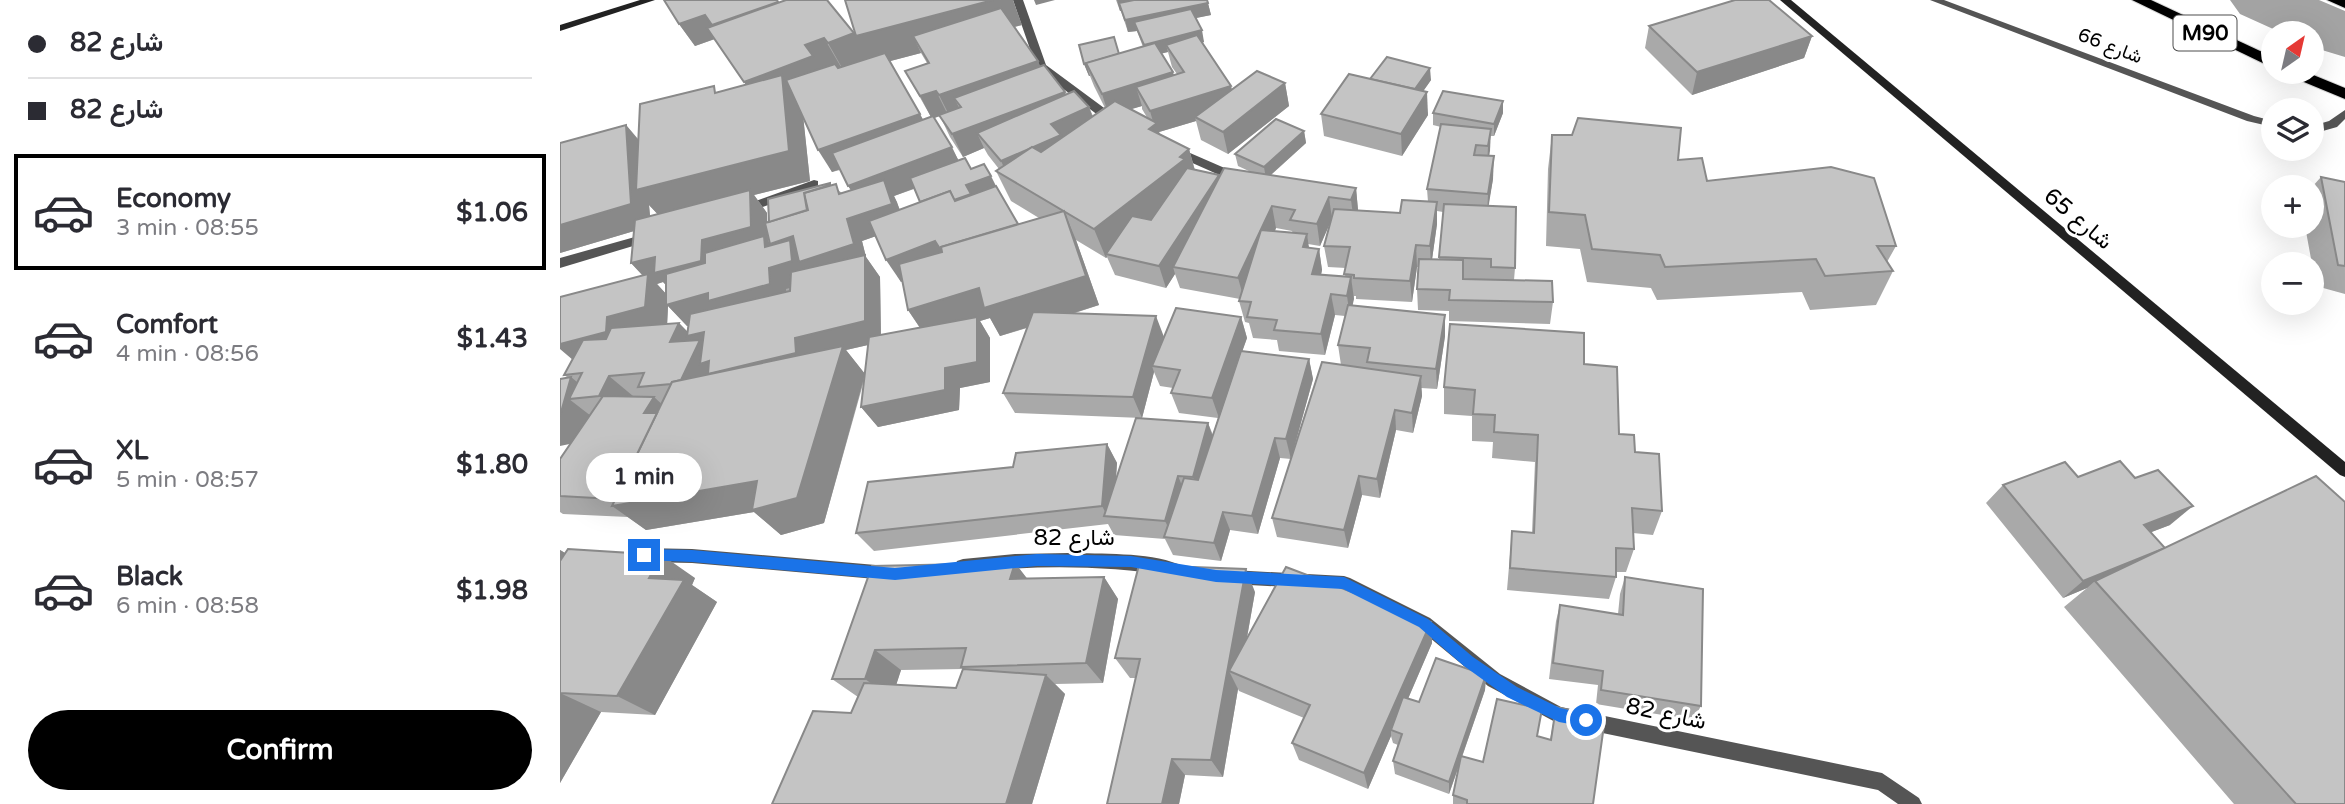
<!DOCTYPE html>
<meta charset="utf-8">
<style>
body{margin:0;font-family:"Varela Round",Vazirmatn,sans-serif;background:#f2f2f3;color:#2b2b33;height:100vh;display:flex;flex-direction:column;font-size:26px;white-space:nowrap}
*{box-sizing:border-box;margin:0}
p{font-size:23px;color:#7c7c81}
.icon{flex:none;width:38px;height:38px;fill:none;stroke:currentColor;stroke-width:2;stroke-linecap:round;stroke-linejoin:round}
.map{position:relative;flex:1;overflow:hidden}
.sheet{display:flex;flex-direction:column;background:#fff;width:560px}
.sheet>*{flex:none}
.top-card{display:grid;align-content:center;height:154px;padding:0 28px;background:#fff}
.needle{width:46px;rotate:34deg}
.fabs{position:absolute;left:1701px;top:21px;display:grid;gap:14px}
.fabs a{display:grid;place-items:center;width:63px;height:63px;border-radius:50%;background:#fff;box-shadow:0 7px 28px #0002;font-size:35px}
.end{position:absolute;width:32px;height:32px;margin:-16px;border:9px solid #1a73e8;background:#fff;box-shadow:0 0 0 4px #fff}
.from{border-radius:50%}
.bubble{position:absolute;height:49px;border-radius:24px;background:#fff;box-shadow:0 7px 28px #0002;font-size:23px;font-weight:800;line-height:49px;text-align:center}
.top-card b{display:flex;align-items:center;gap:24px;height:66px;font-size:26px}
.top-card b+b{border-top:2px solid #e1e1e2}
.top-card i{width:18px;height:18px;background:#2b2b33}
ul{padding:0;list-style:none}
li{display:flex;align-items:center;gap:21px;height:116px;margin:0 14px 10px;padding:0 14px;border:4px solid transparent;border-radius:0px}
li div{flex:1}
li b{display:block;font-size:26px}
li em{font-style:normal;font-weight:800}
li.current{border-color:#000}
li>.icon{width:63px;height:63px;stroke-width:1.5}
.action{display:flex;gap:14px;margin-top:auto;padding:14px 28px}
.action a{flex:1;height:80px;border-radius:42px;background:#000;color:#fff;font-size:28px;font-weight:800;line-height:80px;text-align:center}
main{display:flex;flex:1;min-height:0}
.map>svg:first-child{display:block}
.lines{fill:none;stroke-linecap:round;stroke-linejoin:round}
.river{fill:#a3a3a3;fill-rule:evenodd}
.highway-casing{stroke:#dbdbdb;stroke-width:2}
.street{fill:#555;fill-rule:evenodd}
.secondary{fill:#222;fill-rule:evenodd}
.highway{fill:#000;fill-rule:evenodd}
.wall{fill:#a9a9a9;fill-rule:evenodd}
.shaded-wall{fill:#898989;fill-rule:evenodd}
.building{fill:#c4c4c4;stroke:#898989;stroke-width:2}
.route{fill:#1a73e8}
.labels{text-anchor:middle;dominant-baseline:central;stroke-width:6;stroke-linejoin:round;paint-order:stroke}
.far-street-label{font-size:19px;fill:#000;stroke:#fff}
.shield{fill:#fff;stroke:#4c4c4c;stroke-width:2}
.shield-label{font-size:21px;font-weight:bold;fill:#000}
.street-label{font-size:23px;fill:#000;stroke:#fff}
</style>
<main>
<section class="sheet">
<div class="top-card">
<b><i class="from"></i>شارع 82</b>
<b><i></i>شارع 82</b>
</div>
<ul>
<li class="current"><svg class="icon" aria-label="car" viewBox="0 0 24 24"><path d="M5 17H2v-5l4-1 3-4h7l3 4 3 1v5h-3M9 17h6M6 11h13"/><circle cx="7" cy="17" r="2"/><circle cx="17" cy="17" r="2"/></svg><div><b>Economy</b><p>3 min · 08:55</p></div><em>$1.06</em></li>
<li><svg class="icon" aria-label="car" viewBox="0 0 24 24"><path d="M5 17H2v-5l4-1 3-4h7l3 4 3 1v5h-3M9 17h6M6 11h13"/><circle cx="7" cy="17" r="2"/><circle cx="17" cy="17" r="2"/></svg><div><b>Comfort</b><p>4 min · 08:56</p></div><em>$1.43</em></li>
<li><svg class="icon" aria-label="car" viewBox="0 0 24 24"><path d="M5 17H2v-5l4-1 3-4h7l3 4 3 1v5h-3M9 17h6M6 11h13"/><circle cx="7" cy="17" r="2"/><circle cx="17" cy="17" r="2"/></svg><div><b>XL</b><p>5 min · 08:57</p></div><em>$1.80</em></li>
<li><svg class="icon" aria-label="car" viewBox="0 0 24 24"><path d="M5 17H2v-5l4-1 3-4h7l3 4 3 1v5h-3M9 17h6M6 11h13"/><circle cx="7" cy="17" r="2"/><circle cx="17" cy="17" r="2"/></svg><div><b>Black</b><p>6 min · 08:58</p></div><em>$1.98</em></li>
</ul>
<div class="action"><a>Confirm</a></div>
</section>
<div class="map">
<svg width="1785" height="804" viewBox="0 0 1785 804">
<rect width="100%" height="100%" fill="#fff"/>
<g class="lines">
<path class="river" d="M1670,0H1759L1785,11V57L1752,47V33H1722L1680,14Z"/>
<defs>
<g id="highway">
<path d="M1572,0H1591L1713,57V68Z"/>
<path d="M1767,0H1785V8Z"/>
<path d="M1725,72H1746L1785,88V99L1727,75Z"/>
</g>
</defs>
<use href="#highway" class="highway-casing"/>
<g class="street">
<path d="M453,0H463L486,65L559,119V125H551L477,69Z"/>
<path d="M1370,0H1384L1694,116L1713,121V127L1687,121Z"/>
<path d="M1785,110V119L1777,127L1752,134V126L1769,121Z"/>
<path d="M614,146L683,176L685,179L683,182H675L610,153L608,150Z"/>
<path d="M254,180L258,181V187L183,214L177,210L179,207Z"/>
<path d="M89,233L95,237L93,240L0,268V258Z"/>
<path d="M82,548L132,549L327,566L333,568L335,573L333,578L327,580L132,563L82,562L76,560L74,555L76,550Z"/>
<path d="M508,553C541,554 587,552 618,564L620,569L618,574L612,576C542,565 473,565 403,573L397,571L395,566L397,561L403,559L455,554Z"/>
<path d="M671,570L784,576L790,578L870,618L940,674L1001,707L1322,773L1359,798L1362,804H1338L1318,790L999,724L928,686L858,628L782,590L671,584L665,582L663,577L665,572Z"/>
</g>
<g class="secondary">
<path d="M80,0H95L0,31V25Z"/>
<path d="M1220,0H1231L1785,462V477L1780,475Z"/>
</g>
<use href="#highway" class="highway"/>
</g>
<g class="wall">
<path d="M556,0H647L651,15L635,18L644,42L642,43L671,86L672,90L725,83L729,106L668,154L641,140L636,121L599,132L600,134L629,149L635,170L659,178L691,172L678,166L675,154L744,131L746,143L711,175L796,188L798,210L840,213L868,202L867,189L881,127L873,125V113H943L934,136H930L929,156L933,179L928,206L955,268L954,280L993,302L990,324L889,321V311L858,310L857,289L858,267H857L852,302L796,299V296H794L792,306L885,315V336L877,389L861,388L862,396L853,433L836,430L820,498L802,495L788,548L717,537L712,518L731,459L720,458L698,534L670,530L661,561L613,555L605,539L554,535L548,524L314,551L296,533L453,467L547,444L557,463L556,479L648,423L653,435L658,418L619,413L611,393L613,388L600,386L594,372L582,418L455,413L443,393L467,328L440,336L430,318L420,321L430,338V382L400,388L399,410L318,427L301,407L305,377L264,523L221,535L194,512L86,530L68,517L3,514L0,512V459L10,444L7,377L4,375L12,360L83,276L71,263L74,231L0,253L66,125L79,140L159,92L186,85L155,39L135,46L119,24L218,3L269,2L295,34L462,25L454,27L478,61L480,67L506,95L529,107L533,116L545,108L534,86L530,76H529L524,64L583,47L577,31L568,32L561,11H560ZM608,52L612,67L617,74L614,75L601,53ZM361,53L367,63L345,71L371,117L363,120L330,61ZM582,106V109L588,119L570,109ZM380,116L390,137L403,157L424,148L428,155L439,169L436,171L451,201L479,218L458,224L436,186L399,161L374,118ZM243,117L272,172L280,170L291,190L282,193L271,185L207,222V213L194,195L250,181ZM354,189L360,202L340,210L334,196ZM89,205L98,214L90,216ZM877,211L883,212L879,259H872L877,224ZM770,222L764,246L768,267L786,268L785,277L761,275L762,270L759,249L749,248L748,244L760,246ZM716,228L732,231L733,233L715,231ZM316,236L341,282L342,281L348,310L360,328L321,335L320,277L306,257L302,241ZM516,240L546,258L547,257L555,275L606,288L615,274L620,288L680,299L679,301L685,322L689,323L693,338L717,340L719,351L765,355L775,315L785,316L778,345L781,365L732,455L753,379L749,359L682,351L687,338L681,317L604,337L512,314L539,305ZM103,282L106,285V294L97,284ZM108,306L127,326H128L127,332L119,323L107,324ZM308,345L305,374L286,350Z"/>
<path d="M1089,26L1252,36L1244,58L1132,95L1085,48Z"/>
<path d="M810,79L871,80L863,91L868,115L842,156L764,136L761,114Z"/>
<path d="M992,135L1118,160L1147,181L1336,246L1327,262L1333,271L1316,305L1250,310L1242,292L1097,300L1091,288L1027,282L1020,249L986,246L988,169Z"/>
<path d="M1761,177L1785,182V294L1756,286L1745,226H1752V187Z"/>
<path d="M1024,364L1059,434L1075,452L1102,511L1093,535L1073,533L1074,549L1066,572H1056V577L1049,599L947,590L952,531L972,533L975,462L932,458L933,442L912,441V416L884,414V387Z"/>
<path d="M1518,477L1610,525L1591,532L1785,804H1674L1504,607L1527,588L1503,598L1426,503L1443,485Z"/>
<path d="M0,550L5,553L135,578L132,585L157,602L95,715L41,712L0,783Z"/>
<path d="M455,563L467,579L544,577L558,599L543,683L495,684L505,694L472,804H212L291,713L298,697L272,679L312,566ZM404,669L396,688L336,685L341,670Z"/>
<path d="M1065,577L1141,706L1133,720L1036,704L1038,685L989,679L996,621L1000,605L1058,614L1060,594Z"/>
<path d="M695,592L687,638L871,622L872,643L848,699L859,702L926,675L925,690L902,757L923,762L977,736L990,740L996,707L1033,804H893V795L900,763L889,794L835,774L833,761L838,745L833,743L831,736L808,789L739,760L732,743L744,718L679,691L678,689L663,777L625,775L619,804L576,678H570L555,658Z"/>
</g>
<g class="shaded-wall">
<path d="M433,0H453L462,25L362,52L353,36L361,53L285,73L268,43L294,33Z"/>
<path d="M474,0H495L476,5Z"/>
<path d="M557,0H592L593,4L560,11Z"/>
<path d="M648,3L651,15L578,30L574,22L577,31L568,32L565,20Z"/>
<path d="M145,15L160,37L135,46L119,24Z"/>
<path d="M642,30L644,42L611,51L606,45L608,52L588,57L584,45Z"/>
<path d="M1252,36L1244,58L1132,95L1137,72Z"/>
<path d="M264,38L281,67L242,105L250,181L194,195L207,213L208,241L210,243L287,219L303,208L288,186L392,147L403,170L334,196L337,202L345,226L302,241L306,257L320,277L321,342L286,350L305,374L264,523L221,535L194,512L86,530L52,506L61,504L53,499L84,413L94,397L116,417L120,384L110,342L119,323L131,335L144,332L235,338L249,283L226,289L227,305L162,316L127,326L108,306L107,328L20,366L0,349V344L47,317L87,280L71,263L102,219L89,205L91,226L0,253V225L66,125L85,148L205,112L184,82L245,45ZM103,282L115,294L210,284L148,293L108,296L97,284Z"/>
<path d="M478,61L487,83L401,107L394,98L402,113L390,117L379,95Z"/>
<path d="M526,63L530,76H529L524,64Z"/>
<path d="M870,68L871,80L853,106L852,94Z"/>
<path d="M613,72L619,94L576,87L582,106L549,116L542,94Z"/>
<path d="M725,83L729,106L668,154L663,132Z"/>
<path d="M671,86L676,108L635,117L636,121L599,132L606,153L589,129L594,125L590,111Z"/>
<path d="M376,91L387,113L372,119L360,96Z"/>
<path d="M505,92L513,114L417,133L424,148L403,157L392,134Z"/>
<path d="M867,92L868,115L842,156L841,134Z"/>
<path d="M943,101V113L934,136V124Z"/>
<path d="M529,107L537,130L449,178L441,161L491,124Z"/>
<path d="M360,114L372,136L272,172L258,150Z"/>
<path d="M931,129L930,151L927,168L928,146Z"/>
<path d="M744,131L746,143L706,179L704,167Z"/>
<path d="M629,149L637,179L633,189L546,254L547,257L546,258L534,229Z"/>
<path d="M934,156L933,179L927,216L928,194Z"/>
<path d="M659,175L664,197L613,267L615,274L606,288L599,266Z"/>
<path d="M431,176L437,188L401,211L395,200L406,185Z"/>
<path d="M796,188L798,210L794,222L791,200Z"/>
<path d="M769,197L772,219L760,246L757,224Z"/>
<path d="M877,202V224L871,267L870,246Z"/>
<path d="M712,206L716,228L684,299L678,278Z"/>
<path d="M504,211L516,240L539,305L440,336L430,318L420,321L430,338V382L400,388L399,410L318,427L301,407L367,338L348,310Z"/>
<path d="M747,234L750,255L743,247Z"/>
<path d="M375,241L388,263L341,282L326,260Z"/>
<path d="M856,245L857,267L852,302L850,281Z"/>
<path d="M759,249L762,270L756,296L752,274Z"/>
<path d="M791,277L794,299L790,317L787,296Z"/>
<path d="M771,294L775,315L765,355L761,334Z"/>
<path d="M885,315V336L877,389L876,369Z"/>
<path d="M596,316L604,337L592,366L594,372L582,418L573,397Z"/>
<path d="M681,317L687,338L659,418L652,398Z"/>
<path d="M749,359L753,379L731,459L726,439Z"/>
<path d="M49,376L73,396L64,416L39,396Z"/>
<path d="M861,376L862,396L853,433L852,413Z"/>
<path d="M11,377L35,397L9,399L31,416L24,441L0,446V416Z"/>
<path d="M835,410L836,430L820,498L817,479Z"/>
<path d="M648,423L655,443L641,495L633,477Z"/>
<path d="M715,438L720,458L698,534L692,516Z"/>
<path d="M547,444L557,463L553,517H548L542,506Z"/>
<path d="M618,476L626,495L614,539L605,521Z"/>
<path d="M799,476L802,495L788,548L784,530Z"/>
<path d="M1633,506L1610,525L1563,543L1584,525Z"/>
<path d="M663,512L670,530L661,561L654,543Z"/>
<path d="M1605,548L1535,581L1527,588L1503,598L1523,581Z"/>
<path d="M0,550L35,571L0,629Z"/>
<path d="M102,555L135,578L132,585L157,602L95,715L57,696L89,578Z"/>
<path d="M455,563L473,586L450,579Z"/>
<path d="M686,569L695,592L680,676L669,671L678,689L663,777L651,760Z"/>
<path d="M544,577L558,599L543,683L526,663Z"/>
<path d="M871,622L872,643L834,731L831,730V736L808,789L804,773Z"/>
<path d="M315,650L341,670L332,698L305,679Z"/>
<path d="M486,675L505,694L472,804H446Z"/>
<path d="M926,675L925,690L889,794V782Z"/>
<path d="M0,693L41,712L0,783Z"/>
<path d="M612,759L625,775L619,804H602Z"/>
</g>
<g class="building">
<path d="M104,0H217L218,2L152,25L145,15L119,24Z"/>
<path d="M226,0H267L294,33L268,43L264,38L245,45L253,56L184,82L147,28Z"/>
<path d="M285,0H433L296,36Z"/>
<path d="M574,0H647L648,3L565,20L559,3Z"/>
<path d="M1175,0H1209L1252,36L1137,72L1089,26Z"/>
<path d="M441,8L478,61L379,95L376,91L360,96L345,71L369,63L353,36Z"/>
<path d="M631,9L642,30L584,45L574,22Z"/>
<path d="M637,35L671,86L590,111L576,87L624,72L606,45Z"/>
<path d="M554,37L559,54L524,64L519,45Z"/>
<path d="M595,43L613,72L542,94L526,63Z"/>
<path d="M325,53L360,114L258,150L226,80L275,64L278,68Z"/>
<path d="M827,57L870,68L855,89L810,79Z"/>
<path d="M484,65L505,92L392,134L379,115L401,107L394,98Z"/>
<path d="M697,71L725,83L663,132L635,117Z"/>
<path d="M789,74L867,92L841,134L761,114Z"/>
<path d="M222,75L229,151L76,190L80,104L154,86L155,93Z"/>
<path d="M514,91L529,107L491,124L501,135L441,161L417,133Z"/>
<path d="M883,91L943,101L934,124L873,113Z"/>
<path d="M555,101L597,123L589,129L629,149L620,157L625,159L534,229L436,171L472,147L481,152Z"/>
<path d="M373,116L392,147L288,186L272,153Z"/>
<path d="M1018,118L1121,128L1118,160L1142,158L1147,181L1271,167L1314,178L1336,246H1317L1333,271L1265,276L1256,259L1105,267L1100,255L1032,249L1025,215L989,212L992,135H1012Z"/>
<path d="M716,119L744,131L704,167L675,154Z"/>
<path d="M881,124L931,129L928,146L916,145L914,155L934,156L928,194L867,189Z"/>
<path d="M66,125L71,204L0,225V143Z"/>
<path d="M405,158L411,169L424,164L431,176L406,185L411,194L394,200L390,191L360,202L350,178Z"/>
<path d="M627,168L659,175L599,266L546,254L572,216L591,220Z"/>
<path d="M664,168L796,188L791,200L769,197L757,224L730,220L735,210L712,206L678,278L613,267Z"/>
<path d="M1761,177L1785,182V266L1778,265Z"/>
<path d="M324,180L332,204L287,219L294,244L239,262L233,236L210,244L205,223L248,210L244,193L276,184L279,194Z"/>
<path d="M270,183V185L244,193L247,210L209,222L208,199Z"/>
<path d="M436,186L458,224L381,247L382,252L375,241L326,260L309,221L390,191L395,201Z"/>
<path d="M190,190L191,227L142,240L141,261L94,273L95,257L71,263L75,220Z"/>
<path d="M842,200L877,202L870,246L856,245L850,281L794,278V275L784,274L790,247L764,246L774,209L840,213Z"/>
<path d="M884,204L956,207L955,268L931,267V259L879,257Z"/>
<path d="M504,211L526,276L424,308L419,288L348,310L339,264L382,252L381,247Z"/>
<path d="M701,230L747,234L743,247L759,249L752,274L791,277L787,296L771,294L761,334L714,330L717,320L687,317L691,302L679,301Z"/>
<path d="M204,236L205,247L230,240L232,261L209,268L210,284L148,301V293L106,305V274L145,263V253Z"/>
<path d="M305,255V321L235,338L236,353L148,374L149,361L140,364L144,332L127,336L130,314L230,291L231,272Z"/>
<path d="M859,259L903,260V279L992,281L993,302L889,300L890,290L857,289Z"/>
<path d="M88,274L85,307L47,317L46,332L0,344V297Z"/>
<path d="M788,305L885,315L876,369L807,362L810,348L778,345Z"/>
<path d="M616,308L681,317L652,398L611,393L620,370L592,366Z"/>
<path d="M473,312L596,316L573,397L443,393Z"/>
<path d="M417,317V362L385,368V390L301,407L309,337Z"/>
<path d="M119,323L110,342L140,340L121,380L112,382L111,384L78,387L84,373L49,376L39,396L9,399L22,373L4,375L23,340L46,339L51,328Z"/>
<path d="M890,324L1024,333V364L1057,367L1059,434L1074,435L1075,452L1099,454L1102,511L1072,508L1074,549L1056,548V577L950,568L952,531L974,533L978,435L934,432L935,415L913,414L915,390L884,387Z"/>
<path d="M283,346L237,498L192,510L197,481L52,506L112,382Z"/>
<path d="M681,351L749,359L726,439L715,438L692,516L663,512L654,543L604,537L624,478L638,480Z"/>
<path d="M762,362L861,376L852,413L835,410L817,479L799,476L784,530L712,518Z"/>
<path d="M11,377L0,416V379Z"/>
<path d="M43,396L94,397L84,413H97L64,481L53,499L0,496V459Z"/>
<path d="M576,418L648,423L633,477L618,476L605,521L544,516Z"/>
<path d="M547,444L542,506L296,533L308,482L453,467L456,453Z"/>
<path d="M1560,461L1575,478L1598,470L1633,506L1584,525L1605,548L1523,581L1443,485L1505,462L1518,477Z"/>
<path d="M1756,476L1785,502V804H1736L1535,581Z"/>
<path d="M8,549L102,555L89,578L124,580L57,696L0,693V561Z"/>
<path d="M455,563L450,579L544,577L526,663L401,667L406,648L315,650L305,679H272L312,566Z"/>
<path d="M579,565L686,569L651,760L612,759L602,804H547L580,659L555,658Z"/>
<path d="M726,567L871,622L804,773L732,743L750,705L669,671Z"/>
<path d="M1065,577L1143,589L1141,706L1041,690L1043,671L993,663L1000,605L1063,615Z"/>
<path d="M876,658L926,675L889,782L833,761L842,734L831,730L843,697L859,702Z"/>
<path d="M403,669L486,675L446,804H212L253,711L291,713L304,683L396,688Z"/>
<path d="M937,699L982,709L977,736L991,740L996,707L1045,718L1033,804H907V800L893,795L901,756L923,762Z"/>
</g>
<path class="route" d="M84,549L132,550L335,568L477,554L571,556L656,570L784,577L868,619L913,657L957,687L1000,708L1031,715L1033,720L1026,727L999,722L947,697L904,666L859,627L783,589L656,582L571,567L477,566L335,580L132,562L84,560L78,555Z"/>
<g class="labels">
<g class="far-street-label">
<text transform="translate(1550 46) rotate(21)">شارع 66</text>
</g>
<rect class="shield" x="1613.5" y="15.5" width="63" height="35" rx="5"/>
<g class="shield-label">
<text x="1645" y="33">M90</text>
</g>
<g class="street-label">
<text transform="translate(1518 219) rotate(40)">شارع 65</text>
<text x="514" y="538">شارع 82</text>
<text transform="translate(1106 714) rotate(12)">شارع 82</text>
</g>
</g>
</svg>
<div class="fabs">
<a><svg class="needle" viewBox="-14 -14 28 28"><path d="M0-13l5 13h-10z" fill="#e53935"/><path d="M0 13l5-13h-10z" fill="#7c7c81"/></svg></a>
<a><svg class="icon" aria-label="layers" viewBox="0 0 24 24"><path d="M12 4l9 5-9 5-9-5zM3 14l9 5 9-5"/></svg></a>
<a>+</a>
<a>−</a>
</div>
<i class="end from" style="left:1026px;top:720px"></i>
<i class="end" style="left:84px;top:555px"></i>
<div class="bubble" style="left:26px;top:453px;width:116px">1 min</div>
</div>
</main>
